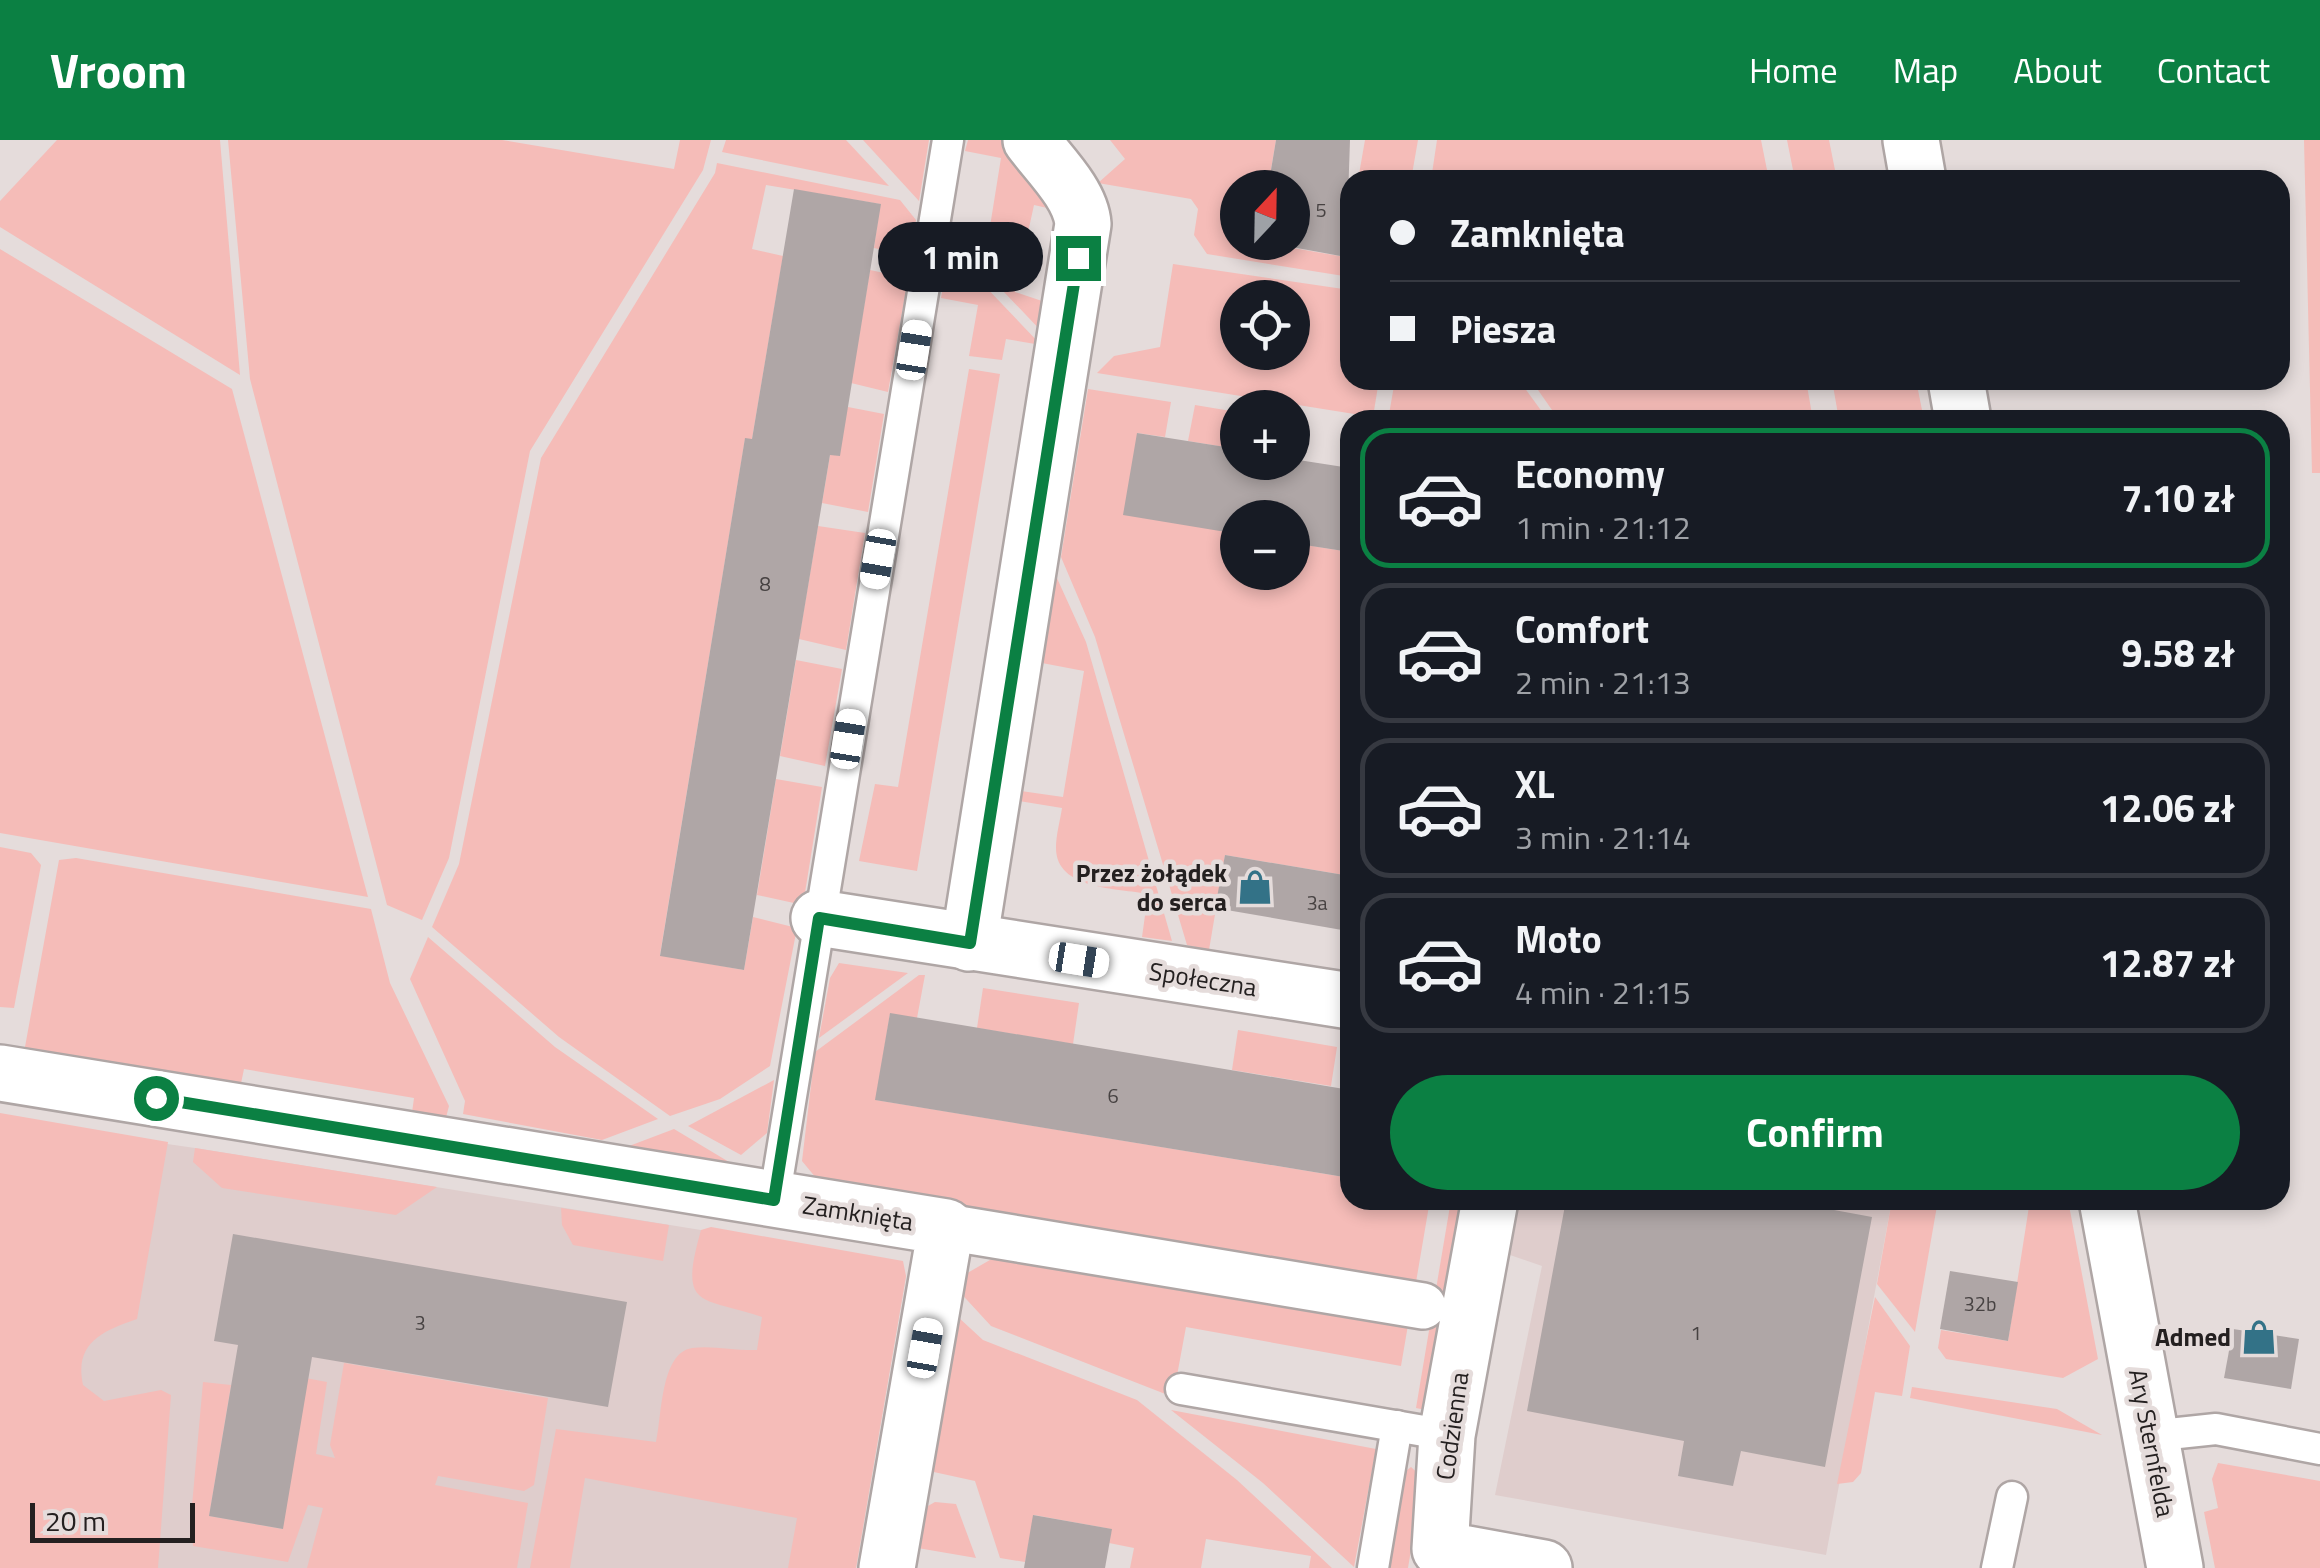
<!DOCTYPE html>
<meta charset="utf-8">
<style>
body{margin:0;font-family:"Titillium Web",sans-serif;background:#242831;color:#f1f3f6;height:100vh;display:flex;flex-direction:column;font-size:38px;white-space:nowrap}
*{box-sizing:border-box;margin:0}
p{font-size:32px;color:#9ea1a6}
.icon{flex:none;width:55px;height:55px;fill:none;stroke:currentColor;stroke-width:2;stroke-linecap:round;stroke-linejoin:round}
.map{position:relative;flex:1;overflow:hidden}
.side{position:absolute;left:1340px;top:270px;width:950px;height:800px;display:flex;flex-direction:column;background:#171b24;border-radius:30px;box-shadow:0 5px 15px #0003}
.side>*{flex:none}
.guide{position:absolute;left:1340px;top:30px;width:950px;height:220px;border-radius:30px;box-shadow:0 5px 15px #0003;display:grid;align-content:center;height:220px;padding:0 50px;background:#171b24}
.needle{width:65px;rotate:22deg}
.fabs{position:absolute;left:1220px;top:30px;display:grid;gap:20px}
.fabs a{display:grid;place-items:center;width:90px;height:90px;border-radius:50%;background:#171b24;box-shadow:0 5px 15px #0003;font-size:50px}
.scale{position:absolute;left:30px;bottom:25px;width:165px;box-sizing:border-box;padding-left:10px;border:5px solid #242020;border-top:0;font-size:28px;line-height:35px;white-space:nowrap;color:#242020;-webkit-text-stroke:8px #e5dcdb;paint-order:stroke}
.end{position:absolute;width:45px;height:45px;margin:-22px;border:12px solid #0b8043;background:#fff;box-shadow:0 0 0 5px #fff}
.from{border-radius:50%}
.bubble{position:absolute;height:70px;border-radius:35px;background:#171b24;box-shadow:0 5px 15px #0003;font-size:32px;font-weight:700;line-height:70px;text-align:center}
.car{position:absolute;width:30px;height:60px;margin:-30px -15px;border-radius:12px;box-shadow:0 0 8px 2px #0007;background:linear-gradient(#fff 24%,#345 0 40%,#fff 0 76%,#345 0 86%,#fff 0)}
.guide b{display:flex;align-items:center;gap:35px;height:95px;font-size:38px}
.guide b+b{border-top:2px solid #363941}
.guide i{width:25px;height:25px;background:#f1f3f6}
ul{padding:18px 0 0;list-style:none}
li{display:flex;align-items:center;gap:30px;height:140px;margin:0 20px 15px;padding:0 30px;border:5px solid #363941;border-radius:30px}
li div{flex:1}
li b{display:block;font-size:38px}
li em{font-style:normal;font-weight:700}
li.active{border-color:#0b8043}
li>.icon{width:90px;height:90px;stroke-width:1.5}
.button{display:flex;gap:20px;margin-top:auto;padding:20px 50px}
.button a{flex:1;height:115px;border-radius:60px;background:#0b8043;color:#fff;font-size:40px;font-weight:700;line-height:115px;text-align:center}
header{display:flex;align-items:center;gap:60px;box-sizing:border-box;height:140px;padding:0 50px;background:#0b8043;color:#fff}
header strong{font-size:48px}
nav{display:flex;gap:55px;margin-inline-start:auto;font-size:35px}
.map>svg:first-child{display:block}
.built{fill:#dfcdcc}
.green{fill:#f5bcb8;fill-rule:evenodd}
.building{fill:#afa6a6}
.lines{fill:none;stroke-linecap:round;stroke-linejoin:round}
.service-casing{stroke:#afa6a5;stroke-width:35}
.pedestrian-casing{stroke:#afa6a5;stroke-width:50}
.minor-casing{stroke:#afa6a5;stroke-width:60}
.service{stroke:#fff;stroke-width:30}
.pedestrian{stroke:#fff;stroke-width:45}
.minor{stroke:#fff;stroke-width:55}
.route{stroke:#0b8043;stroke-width:12}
.labels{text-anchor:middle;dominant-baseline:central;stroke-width:9;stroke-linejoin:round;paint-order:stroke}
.number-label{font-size:20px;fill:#474242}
.poi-label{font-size:25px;font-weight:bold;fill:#242020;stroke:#e5dcdb;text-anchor:end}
.street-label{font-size:25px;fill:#242020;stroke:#e5dcdb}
</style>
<header>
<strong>Vroom</strong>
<nav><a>Home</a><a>Map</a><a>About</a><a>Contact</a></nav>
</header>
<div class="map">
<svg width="2320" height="1428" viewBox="0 0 2320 1428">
<rect width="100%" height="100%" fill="#e5dcdb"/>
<g class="built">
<path d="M0,980L195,1008L898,1122L906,1136L856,1428H0Z"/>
<path d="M1513,1060H1892L1826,1415L1495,1355L1542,1126L1507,1114Z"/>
</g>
<g class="green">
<path d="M57,0H220L240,235L0,87V61Z"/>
<path d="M228,0H502L674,29L680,0H711L703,30L530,311L449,718L422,780L387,765L250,239Z"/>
<path d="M726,0H846L889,46L722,12Z"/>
<path d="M863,0H929L919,61Z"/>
<path d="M968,0H1008L1065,72L1034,65L1015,152L1051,164L1046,196L983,130L1001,18L965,11Z"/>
<path d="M1110,0H1276L1268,47L1238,48V102L1264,103L1345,117L1350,91V137L1207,114L1194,95L1198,69L1191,59L1098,43L1125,19Z"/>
<path d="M1365,0H1418L1411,40H1358Z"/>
<path d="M1437,0H1761L1769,40H1431Z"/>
<path d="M1787,0H1829L1837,40H1795Z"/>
<path d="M2304,0H2320V333H2312Z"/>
<path d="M717,23L900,60L916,80L910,116L874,108L880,64L766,45L752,109L783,116L752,299H745L660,815L744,830L753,777L797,788L770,926L720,959L670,976L559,897L432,787L459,724L541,318L715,33Z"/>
<path d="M0,109L232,249L368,757L0,693Z"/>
<path d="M1173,124L1350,150V240H1379L1373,277L1097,233L1114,216L1160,207ZM1238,158H1292V212H1238Z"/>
<path d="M870,130L908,138L888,252L851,243Z"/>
<path d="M981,142L1041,205L1006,199L1002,220L969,216L978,165L941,158L943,146L979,151Z"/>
<path d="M969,229L1000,234L917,731L859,721L875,644L898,647Z"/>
<path d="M1395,240H1519L1548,280H1388Z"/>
<path d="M1531,240H1806L1813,280H1559Z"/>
<path d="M1832,240H1916L1924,280H1839Z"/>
<path d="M1088,249L1171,262L1165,297L1137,293L1237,394L1238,432H1292L1293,403L1350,412V736L1225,715L1209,810L1187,805L1095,497L1061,417Z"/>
<path d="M1195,265L1237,272V309L1188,301Z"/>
<path d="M848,267L884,274L868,372L822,363L830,315Z"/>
<path d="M818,386L865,393L846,510L799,499Z"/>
<path d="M1056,436L1086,502L1172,801L1142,797L1148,754C1118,748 1056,750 1056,708C1056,695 1060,681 1062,668L1019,661L1021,651L1063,657L1084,531L1042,523Z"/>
<path d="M796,520L842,529L825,626L780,616Z"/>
<path d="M776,639L822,647L803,765L757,755Z"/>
<path d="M0,707L31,713L41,725L14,868L0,867Z"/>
<path d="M76,718L371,769L390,843L449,966L444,985L411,980L414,958L244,929L239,953L23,918L59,720Z"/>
<path d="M428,797L555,907L658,979L602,1000L463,974L465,961L410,839Z"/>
<path d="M839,823L908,833L819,898L830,838Z"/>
<path d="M919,835H925L917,878L890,874L876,960L1350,1038V1060H1430L1415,1148L821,1044L802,1021L815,912Z"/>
<path d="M983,848L1079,863L1073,904L977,888Z"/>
<path d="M1238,890L1337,907L1331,946L1232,930Z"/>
<path d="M774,940L767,993L741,1015L688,986Z"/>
<path d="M0,973L168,1002L137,1179C102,1191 74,1203 83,1245L104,1261L161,1250L171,1255L158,1428H0Z"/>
<path d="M674,989L729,1022L713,1031L608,1014Z"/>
<path d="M195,1008L437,1047L396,1075L222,1048L193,1022Z"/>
<path d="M1451,1060H1471L1430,1271L1416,1268Z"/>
<path d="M1892,1060H1938L1915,1192L1877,1144Z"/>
<path d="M2030,1060H2068L2098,1219L2063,1238L1946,1219L1938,1208L1941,1190L2008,1201Z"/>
<path d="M561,1068L669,1085L663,1121L573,1105L562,1085Z"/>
<path d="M711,1087L903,1121L906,1136L856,1428H788L797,1378L585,1338L570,1428H530L556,1289L656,1302C662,1278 660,1213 692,1208C712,1205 736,1211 757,1210L762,1177C701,1156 678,1171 701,1090Z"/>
<path d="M1002,1113L1408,1185L1401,1226L1186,1187L1173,1257L991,1186L956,1148L957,1139Z"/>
<path d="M1875,1157L1910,1206L1902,1256L1875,1252L1861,1333L1853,1342L1837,1344Z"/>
<path d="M945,1165L983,1200L1137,1260L1237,1340L1332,1428H1309L1311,1416L1206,1399L1201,1428H1130L1134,1408L1109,1403L1111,1389L1034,1375L1025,1422L1000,1418L975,1341L920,1329Z"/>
<path d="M344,1223L548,1258L534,1345L524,1351L438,1336L435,1345L528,1363L517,1428H307L323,1368L308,1365L288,1422L193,1406L191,1377L203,1242L231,1245L209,1376L282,1389L300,1237L327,1242L316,1314L335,1318L330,1305Z"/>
<path d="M1912,1247L2057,1269L2102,1295L1910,1258Z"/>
<path d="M1171,1270L1376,1309L1354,1427L1263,1343Z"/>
<path d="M2218,1323L2320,1341V1428H2215L2204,1372L2218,1368L2212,1339Z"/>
<path d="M1411,1327L1423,1338L1408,1428H1389L1406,1331Z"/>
<path d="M935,1362L956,1364L976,1418L906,1406L910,1376Z"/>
</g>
<g class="building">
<path d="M1276,0H1350L1346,117L1264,102H1292V48H1268Z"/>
<path d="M794,49L881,64L840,316L830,315L744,830L660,816L745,298L752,299Z"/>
<path d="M1137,293L1238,309V322H1292V319L1350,328V412L1292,403V378H1238V394L1123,375Z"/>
<path d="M1225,715L1350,736L1342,790L1215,768Z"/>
<path d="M890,873L1350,950V1038L875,960Z"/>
<path d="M1566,1060H1780L1872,1077L1825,1327L1741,1311L1733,1346L1678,1336L1684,1301L1527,1271Z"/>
<path d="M233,1094L627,1162L608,1267L312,1217L283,1389L209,1376L238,1205L214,1201Z"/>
<path d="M1950,1131L2018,1142L2008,1201L1940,1189Z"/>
<path d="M2233,1189L2299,1199L2291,1249L2224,1238Z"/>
<path d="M1033,1375L1112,1389L1105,1428H1024Z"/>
</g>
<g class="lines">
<defs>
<g id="service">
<path d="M774,1060L948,0"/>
<path d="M1181,1249L1447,1295"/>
<path d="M2150,1296L2216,1289L2320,1309"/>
<path d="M1373,1428L1397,1286"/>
<path d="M1997,1428L2012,1357"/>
</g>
<path id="pedestrian" d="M946,1087L1423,1166"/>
<g id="minor">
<path d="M1911,0L1918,40"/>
<path d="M1956,240L1963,280"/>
<path d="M819,778L1350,861"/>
<path d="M969,803L1083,84C1081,54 1048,23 1031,0"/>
<path d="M0,933L946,1087L887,1428"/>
<path d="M1490,1060L1447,1295L1440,1409L1544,1428"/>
<path d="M2107,1060L2175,1428"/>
</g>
</defs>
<use href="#service" class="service-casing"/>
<use href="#pedestrian" class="pedestrian-casing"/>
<use href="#minor" class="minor-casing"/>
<use href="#service" class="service"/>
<use href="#pedestrian" class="pedestrian"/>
<use href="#minor" class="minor"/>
</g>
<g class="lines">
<path class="route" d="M156,958L774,1060L819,778L970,803L1078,118"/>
</g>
<defs>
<symbol id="shop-bare" viewBox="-9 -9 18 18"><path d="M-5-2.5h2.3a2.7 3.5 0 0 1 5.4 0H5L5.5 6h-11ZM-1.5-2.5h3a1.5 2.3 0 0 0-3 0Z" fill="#337287" stroke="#e5dcdb" stroke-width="2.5" paint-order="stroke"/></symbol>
</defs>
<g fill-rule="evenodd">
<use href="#shop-bare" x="1230" y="722" width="50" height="50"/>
<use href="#shop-bare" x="2234" y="1172" width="50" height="50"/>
</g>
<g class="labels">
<g class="number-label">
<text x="1321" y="69">5</text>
<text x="765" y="443">8</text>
<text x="1317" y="762">3a</text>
<text x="1113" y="955">6</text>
<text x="1980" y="1163">32b</text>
<text x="420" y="1182">3</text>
<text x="1696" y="1192">1</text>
</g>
<g class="poi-label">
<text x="1227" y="733">Przez żołądek<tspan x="1227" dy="29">do serca</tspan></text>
<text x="2231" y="1197">Admed</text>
</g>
<g class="street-label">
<text transform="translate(1203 839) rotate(9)">Społeczna</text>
<text transform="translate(858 1073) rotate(9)">Zamknięta</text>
<text transform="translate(1452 1286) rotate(-82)">Codzienna</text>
<text transform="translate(2152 1303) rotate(79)">Ary Sternfelda</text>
</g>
</g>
</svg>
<div class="fabs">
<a><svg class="needle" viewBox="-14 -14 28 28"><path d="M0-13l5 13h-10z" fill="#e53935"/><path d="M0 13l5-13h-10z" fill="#9ea1a6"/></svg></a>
<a><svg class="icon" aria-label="locate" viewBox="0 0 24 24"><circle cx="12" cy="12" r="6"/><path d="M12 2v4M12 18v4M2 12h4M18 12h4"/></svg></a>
<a>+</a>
<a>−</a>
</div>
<div class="scale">20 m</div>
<i class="end from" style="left:156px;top:958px"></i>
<i class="end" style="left:1078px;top:118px"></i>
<div class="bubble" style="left:878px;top:82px;width:165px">1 min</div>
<i class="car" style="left:914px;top:210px;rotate:9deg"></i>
<i class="car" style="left:878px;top:419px;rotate:190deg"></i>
<i class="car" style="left:848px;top:599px;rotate:9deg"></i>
<i class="car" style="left:1079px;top:820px;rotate:99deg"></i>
<i class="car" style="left:925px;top:1208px;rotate:10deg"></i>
<div class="guide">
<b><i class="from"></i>Zamknięta</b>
<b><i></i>Piesza</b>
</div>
<section class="side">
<ul>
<li class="active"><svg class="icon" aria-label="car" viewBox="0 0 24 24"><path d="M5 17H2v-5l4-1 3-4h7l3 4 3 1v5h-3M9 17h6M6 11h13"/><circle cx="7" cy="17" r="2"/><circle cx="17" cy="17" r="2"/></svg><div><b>Economy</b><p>1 min · 21:12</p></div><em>7.10 zł</em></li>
<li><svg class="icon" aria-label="car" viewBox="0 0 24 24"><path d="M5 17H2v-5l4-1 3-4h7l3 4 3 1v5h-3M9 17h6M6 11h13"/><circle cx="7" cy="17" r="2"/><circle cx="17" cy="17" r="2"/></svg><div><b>Comfort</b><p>2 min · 21:13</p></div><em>9.58 zł</em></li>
<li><svg class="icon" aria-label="car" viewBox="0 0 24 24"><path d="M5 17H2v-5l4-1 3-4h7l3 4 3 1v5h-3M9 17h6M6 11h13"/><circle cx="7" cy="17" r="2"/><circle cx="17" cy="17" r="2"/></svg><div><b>XL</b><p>3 min · 21:14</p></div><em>12.06 zł</em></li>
<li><svg class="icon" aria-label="car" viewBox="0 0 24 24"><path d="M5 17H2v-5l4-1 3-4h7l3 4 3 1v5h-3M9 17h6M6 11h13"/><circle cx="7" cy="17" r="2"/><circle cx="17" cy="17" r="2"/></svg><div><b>Moto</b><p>4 min · 21:15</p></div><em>12.87 zł</em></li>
</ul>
<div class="button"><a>Confirm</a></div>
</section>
</div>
